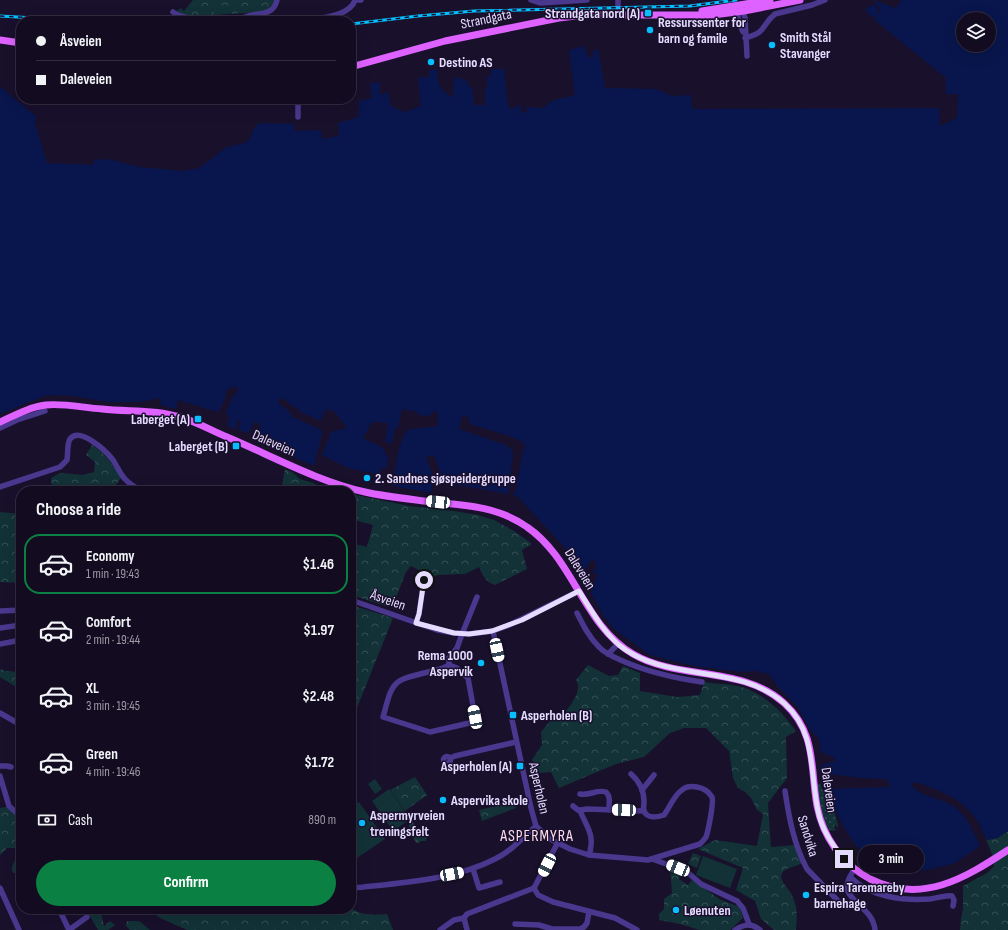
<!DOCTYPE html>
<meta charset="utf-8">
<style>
body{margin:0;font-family:"Sofia Sans Condensed",sans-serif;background:#201a2e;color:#f1f3f6;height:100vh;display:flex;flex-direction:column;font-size:15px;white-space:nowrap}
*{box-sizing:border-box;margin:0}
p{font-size:13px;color:#9d9ba5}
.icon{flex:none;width:22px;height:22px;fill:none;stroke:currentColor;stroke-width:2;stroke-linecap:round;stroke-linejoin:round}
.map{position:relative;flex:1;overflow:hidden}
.sheet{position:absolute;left:16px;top:486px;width:340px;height:428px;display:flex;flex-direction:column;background:#130c21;border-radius:16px;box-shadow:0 4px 16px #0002,0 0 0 1px #322c3f}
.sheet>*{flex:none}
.guide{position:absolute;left:16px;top:16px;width:340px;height:88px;border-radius:16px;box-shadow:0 4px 16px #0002,0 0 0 1px #322c3f;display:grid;align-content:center;height:88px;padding:0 20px;background:#130c21}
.controls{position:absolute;left:956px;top:12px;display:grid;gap:8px}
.controls a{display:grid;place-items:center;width:40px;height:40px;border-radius:50%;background:#130c21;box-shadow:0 4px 16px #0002,0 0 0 1px #322c3f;font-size:20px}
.end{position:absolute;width:18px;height:18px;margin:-9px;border:5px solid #e5dbff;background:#111;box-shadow:0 0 0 2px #111}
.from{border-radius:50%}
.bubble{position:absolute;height:28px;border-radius:14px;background:#130c21;box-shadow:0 4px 16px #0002,0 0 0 1px #322c3f;font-size:13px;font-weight:700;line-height:28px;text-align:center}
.car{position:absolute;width:12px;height:24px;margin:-12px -6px;border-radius:5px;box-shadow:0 0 3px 1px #0007;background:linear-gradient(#fff 24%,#345 0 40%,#fff 0 76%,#345 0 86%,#fff 0)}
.guide b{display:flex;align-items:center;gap:14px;height:38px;font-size:15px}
.guide b+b{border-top:1px solid #322c3f}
.guide i{width:10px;height:10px;background:#f1f3f6}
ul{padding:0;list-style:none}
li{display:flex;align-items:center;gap:12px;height:60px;margin:0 8px 6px;padding:0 12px;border:2px solid transparent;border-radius:16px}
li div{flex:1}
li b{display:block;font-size:15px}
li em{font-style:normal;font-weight:700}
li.active{border-color:#0b8043}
li>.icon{width:36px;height:36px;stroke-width:1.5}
h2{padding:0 20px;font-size:18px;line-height:48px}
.pay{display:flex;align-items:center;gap:10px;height:44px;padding:0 20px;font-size:15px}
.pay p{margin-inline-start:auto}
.cta{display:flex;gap:8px;margin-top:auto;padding:8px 20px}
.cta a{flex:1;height:46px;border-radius:24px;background:#0b8043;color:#fff;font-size:16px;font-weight:700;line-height:46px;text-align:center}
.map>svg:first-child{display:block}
.grass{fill:url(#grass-dots)}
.forest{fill:url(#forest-crowns)}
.pitch{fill:#123237}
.water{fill:#08164d;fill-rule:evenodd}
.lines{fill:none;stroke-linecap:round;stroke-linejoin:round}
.minor{stroke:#49388e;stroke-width:5.5}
.major{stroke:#de62ff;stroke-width:7}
.rail-casing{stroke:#07beff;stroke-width:3}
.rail{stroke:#19102c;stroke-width:1.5;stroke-dasharray:4.5;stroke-linecap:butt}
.route{stroke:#e5dbff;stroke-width:5}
.poi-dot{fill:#07beff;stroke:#19102c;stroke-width:1.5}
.labels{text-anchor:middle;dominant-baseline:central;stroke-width:3;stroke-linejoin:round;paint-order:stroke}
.poi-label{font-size:14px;font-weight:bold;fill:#e5dbff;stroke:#19102c;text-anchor:start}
.street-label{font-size:14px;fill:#e5dbff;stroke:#19102c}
.quarter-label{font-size:16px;letter-spacing:1px;fill:#ffdded;stroke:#19102c}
</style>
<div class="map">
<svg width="1008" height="930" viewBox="0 0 1008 930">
<defs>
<pattern id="grass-dots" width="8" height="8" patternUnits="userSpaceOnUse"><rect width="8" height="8" fill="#123237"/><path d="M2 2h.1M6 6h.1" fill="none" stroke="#344f55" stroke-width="1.8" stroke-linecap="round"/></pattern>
<pattern id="forest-crowns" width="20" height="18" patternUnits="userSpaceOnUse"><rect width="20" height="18" fill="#123237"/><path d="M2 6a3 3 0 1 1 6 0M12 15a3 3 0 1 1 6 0" fill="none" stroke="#344f55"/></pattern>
</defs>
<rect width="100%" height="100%" fill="#19102c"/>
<path class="grass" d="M817,784H821L822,790L828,789L838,825V828L836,825L834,826L835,829H837L833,831L827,829L822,816Z"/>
<g class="forest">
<path d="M193,0H276L275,2L266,12L211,15L200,17L186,16L176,11L181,8L184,11Z"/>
<path d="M92,445C107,455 112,463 121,478L114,487L119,491H52L51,478L60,473L83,475L94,472L95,462L86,455Z"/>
<path d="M285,469L292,472L300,479L313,483L322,488L332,491H299L282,485Z"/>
<path d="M351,494L409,506L454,511L478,515L494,520L514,531L532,544L522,550L527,569L495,585C486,582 483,576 479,567L465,574L438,575L432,577L411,566L406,572L397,595L389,607L351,595V566L352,563L351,543L367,547L373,525L351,519Z"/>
<path d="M0,512L21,514V583L0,582Z"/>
<path d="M351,605L393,618L351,723Z"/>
<path d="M588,665L609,676L618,675L623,666L640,673V691L677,697L700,695L704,682C716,684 734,684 745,688C768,697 782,712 796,731L786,737L787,778L768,803L771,847L795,845L802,863C796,867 786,867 782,873C778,879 788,888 791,893C798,908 797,913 796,930H774L761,919L755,901L736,890L743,868L698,849L715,840L757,846L763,814L757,810L751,798L745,792L738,788L733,778L729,751L706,728H684L670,733L644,757L616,764L559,788L551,772L540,773L532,760L542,745L541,732L550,721L560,720C566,709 584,693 576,680Z"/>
<path d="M0,669L6,671L21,672V690L0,677Z"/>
<path d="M415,777L427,795L405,811L390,790Z"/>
<path d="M515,802L516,808L482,821L479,810Z"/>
<path d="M6,807L12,811L21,820V848H7L0,855V808Z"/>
<path d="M412,821L417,828L427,835L426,841H422L418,843H416L409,829V823Z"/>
<path d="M1008,831V930H960L961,919L963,909V886L987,873L994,866L992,854L985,837L987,840L997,838Z"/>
<path d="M693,853L701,856L697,868L688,864Z"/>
<path d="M21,856V871L18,873H13L12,871C11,865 15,859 21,856Z"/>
<path d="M670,868L681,872L679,879L688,885L692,880L721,900L740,907L743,918L730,930H700L680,924L659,920V914L664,909V899L672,893Z"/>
<path d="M351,908C362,916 375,915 387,914L393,930H187L158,917L154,909H351Z"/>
<path d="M86,909H118L116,912H101L104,926L110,921L115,925L108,930H98Z"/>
<path d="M127,921H139L150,930H130L126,926Z"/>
</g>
<g class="pitch">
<path d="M232,5V13L214,14V6Z"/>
<path d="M375,779L382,789L375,794L368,784Z"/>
<path d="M389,789L410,819L393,831L372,801Z"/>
<path d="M359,802L385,839L354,860L351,855V808Z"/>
<path d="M703,856L737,869L730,888L696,875Z"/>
</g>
<path class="water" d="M901,0H1008V831L997,838L987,840C984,835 982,829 979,823C966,803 951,795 929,787C923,784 917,781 911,784C921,799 946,798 957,809C968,818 974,834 980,846C972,851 965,856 958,861C953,865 937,867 931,869C908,874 881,867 862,851C853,844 842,824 837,813C834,806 833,797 832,789L890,787L888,780L883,779L863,778L820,773L819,764L823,767L825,762L829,764L831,762L836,761L833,757L821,752L819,739L811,731L797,706L778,687L769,674L755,671L742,672L694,666L650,655L614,629L603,615L591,593L598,573H592L596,567L595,560L589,562L586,570L579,577L571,561L572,553L567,550L517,496H513V494L515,493L523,451L525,448L523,442L509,436L470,424L468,417L462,416L459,429L506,445L511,449L513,454L508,494L441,482V475L434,455L426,457L433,475L431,493L393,486C395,473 398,435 410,429L438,426V413L435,411L429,416L418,415V412L402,409L398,428H395L392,444L385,442L388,423L372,422L363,438L383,448L388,458L387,468H381L379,482H375L376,474L348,468L322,455L331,432L347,428L334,411L331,412L329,408L324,412L321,421L300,412L297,408L292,406L286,400L281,398L278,402L291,413V416L323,431L314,466L256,440L261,424L254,422L249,433L238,430L241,422L236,419L235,420L238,422L236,429L227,426L229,417L226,413L232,398L238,391L236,386L226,390L225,400L218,412L178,400L176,409L161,405L160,398L140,402H108L74,396L47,395L0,414V87L36,116L35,123L47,163L93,165L94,160L109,159L139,167L183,171L199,168L227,147L242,144L249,140L254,128L259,123L294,124V131L321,130L322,139L339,136L338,123L359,117V101L372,98L370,83H380V95L388,92L391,106L404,112L421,106L418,78L429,77V71L437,69C437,82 440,92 453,97L454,77L467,80V84L472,88L474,105H485V88H487V77L491,74V69H504L507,100L510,109L522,105L521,113L527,112V107L543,108L551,101L575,95L569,50L584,46L586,53L589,57L593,58V51L598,49L605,88L656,89L672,96L691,95L692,109L939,108L940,126L957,118L958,94H946V78L876,21L874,19L876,15L871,17L865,10L872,4L879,10L877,13L878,14L881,10L875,3L876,1L895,8L898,6ZM963,19H989V45H963Z"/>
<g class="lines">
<g class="minor">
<path d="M355,0H361"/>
<path d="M531,0L540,3L587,0"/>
<path d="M618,0V15"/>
<path d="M738,9C736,17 740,25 743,32"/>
<path d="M742,9L745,18L747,56"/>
<path d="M173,12C185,22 227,19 244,21"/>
<path d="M239,19C243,18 247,16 252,15C263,13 274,14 277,0"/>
<path d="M303,21C318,18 350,17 355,0"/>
<path d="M745,38C768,32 760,26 775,14L812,5L825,0"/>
<path d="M298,117V99"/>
<path d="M0,428L17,420L45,411"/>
<path d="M0,487L60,467L67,460C68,454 67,443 70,439C80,426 107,452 113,460C117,466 120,474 125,479C130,485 136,488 143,491"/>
<path d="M351,600L437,630L454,633L469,634L493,631L507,626L579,591"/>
<path d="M0,611L21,610"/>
<path d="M577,613C583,625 589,637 599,647C605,654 616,658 625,662C651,673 674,678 702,682"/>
<path d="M416,623L419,614L424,580"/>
<path d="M0,628L21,625"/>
<path d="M493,631L531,808L536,826L550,839L570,849L589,855L648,860L700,844C702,842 704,840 706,837C708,832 714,802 712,797C709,792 703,788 697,787C691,786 686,786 682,790C674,795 670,807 664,815C658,817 647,819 644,811C643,809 644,805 644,802C644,791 639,781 631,774"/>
<path d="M0,644L21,640"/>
<path d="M608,654L618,644"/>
<path d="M449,665L457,668L468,678L475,717L474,722L430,732L383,717C393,681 391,681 428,672C435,670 443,669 449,665Z"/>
<path d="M449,665V658L457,648L462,634L477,597"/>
<path d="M0,713L21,725"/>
<circle cx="447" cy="760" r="3.5"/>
<path d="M450,758L455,756L516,742"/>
<path d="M0,766H7L11,767"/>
<path d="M0,776L9,806L21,817"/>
<path d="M642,790L654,775"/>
<path d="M785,791C789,818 794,845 807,869L842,905L847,907L856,902"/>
<path d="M580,794C590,796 597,789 606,792C611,797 609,803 609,810"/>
<path d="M573,806L578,810H581"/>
<path d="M589,855C595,836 588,829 581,813V810L587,809L644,811"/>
<path d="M652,859L686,871L701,884L737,901L743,908L749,924"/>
<path d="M473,869L479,888L500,882"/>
<path d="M854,869C852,874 847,880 847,886C847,902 873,908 875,930"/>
<path d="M850,877C870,897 904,901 930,899C938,898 945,895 952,896L954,900L953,906"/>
<path d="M0,888L19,930"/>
<path d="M354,888C399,883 455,880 495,859C511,851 523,838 536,826"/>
<path d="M534,888L538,895L553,902L615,918L637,930"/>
<path d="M59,909L69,930"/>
<path d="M515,924L539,925L552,929H580L584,927L587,923L589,912"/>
<path d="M69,930L87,917"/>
<path d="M440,930L454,920L464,918"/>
<path d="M467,930L464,918L467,914L534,888L557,844"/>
<path d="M735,930C744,924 751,923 760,930"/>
</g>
<g class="major">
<path d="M702,11L770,0"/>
<path d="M0,40L21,43"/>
<path d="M351,67L445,41L559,18L584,15H713L744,11L800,0"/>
<path d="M0,422C15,415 30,407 46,405C64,403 84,408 102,409C126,412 152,409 176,416C194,420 210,430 227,437C272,456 317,481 365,492C387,497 410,499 433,502C466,505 499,507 527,527C574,559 583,625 633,654C679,681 742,665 784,703C817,733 810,767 817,806C823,837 842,864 870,879C922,905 965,878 1008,850"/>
</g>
<defs>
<g id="rail">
<path d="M0,16L88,21"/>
<path d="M351,24L418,16L474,11L690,6L736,0"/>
</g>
</defs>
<use href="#rail" class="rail-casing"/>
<use href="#rail" class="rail"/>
</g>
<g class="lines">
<path class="route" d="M424,580L419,614L416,623L454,633L469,634L492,631L522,620L579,591C591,610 602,630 619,645C667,684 739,662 785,704C818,734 809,776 819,815C823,832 833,846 844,859"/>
</g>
<g class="poi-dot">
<rect x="644" y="9" width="8" height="8" rx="2"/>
<circle cx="650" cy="30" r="4"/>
<circle cx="772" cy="45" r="4"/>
<circle cx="431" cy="62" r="4"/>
<rect x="194" y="415" width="8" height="8" rx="2"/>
<rect x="232" y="442" width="8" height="8" rx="2"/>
<circle cx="367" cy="478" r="4"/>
<circle cx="481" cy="663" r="4"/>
<rect x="509" y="711" width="8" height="8" rx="2"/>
<rect x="516" y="762" width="8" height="8" rx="2"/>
<circle cx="443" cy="800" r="4"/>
<circle cx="362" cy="823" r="4"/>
<circle cx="806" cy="895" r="4"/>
<circle cx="676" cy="910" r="4"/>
</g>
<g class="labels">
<g class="poi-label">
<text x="640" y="13" text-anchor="end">Strandgata nord (A)</text>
<text x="658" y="22">Ressurssenter for<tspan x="658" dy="16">barn og famile</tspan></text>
<text x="780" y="37">Smith Stål<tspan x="780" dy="16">Stavanger</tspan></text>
<text x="439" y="62">Destino AS</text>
<text x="190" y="419" text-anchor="end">Laberget (A)</text>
<text x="228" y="446" text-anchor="end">Laberget (B)</text>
<text x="375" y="478">2. Sandnes sjøspeidergruppe</text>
<text x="473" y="655" text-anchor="end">Rema 1000<tspan x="473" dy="16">Aspervik</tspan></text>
<text x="521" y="715">Asperholen (B)</text>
<text x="512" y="766" text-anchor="end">Asperholen (A)</text>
<text x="451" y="800">Aspervika skole</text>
<text x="370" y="815">Aspermyrveien<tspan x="370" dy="16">treningsfelt</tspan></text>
<text x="814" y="887">Espira Taremareby<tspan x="814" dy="16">barnehage</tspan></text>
<text x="684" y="910">Løenuten</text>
</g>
<g class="street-label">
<text transform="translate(486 19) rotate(-12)">Strandgata</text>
<text transform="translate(274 443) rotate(24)">Daleveien</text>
<text transform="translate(580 569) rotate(58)">Daleveien</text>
<text transform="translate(388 600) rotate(19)">Åsveien</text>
<text transform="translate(539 788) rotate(77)">Asperholen</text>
<text transform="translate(829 790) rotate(82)">Daleveien</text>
<text transform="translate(808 836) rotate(73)">Sandvika</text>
</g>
<g class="quarter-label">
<text x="537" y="836">ASPERMYRA</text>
</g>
</g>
</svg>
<div class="controls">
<a><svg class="icon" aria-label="layers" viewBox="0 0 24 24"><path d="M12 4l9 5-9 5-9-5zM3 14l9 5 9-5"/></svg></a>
</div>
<i class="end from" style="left:424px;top:580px"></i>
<i class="end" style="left:844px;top:859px"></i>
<div class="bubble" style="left:858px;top:845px;width:66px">3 min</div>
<i class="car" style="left:438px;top:502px;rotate:276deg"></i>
<i class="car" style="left:497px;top:650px;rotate:168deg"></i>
<i class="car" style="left:475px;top:717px;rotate:349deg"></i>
<i class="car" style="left:624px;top:810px;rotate:272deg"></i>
<i class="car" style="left:547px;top:865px;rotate:207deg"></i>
<i class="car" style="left:678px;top:868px;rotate:292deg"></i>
<i class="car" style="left:452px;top:874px;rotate:79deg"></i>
<div class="guide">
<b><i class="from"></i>Åsveien</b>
<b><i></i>Daleveien</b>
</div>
<section class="sheet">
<h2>Choose a ride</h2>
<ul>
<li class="active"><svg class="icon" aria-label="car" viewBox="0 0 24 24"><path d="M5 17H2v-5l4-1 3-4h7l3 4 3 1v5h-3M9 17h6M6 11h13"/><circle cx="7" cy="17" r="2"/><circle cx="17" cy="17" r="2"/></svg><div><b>Economy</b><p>1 min · 19:43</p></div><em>$1.46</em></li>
<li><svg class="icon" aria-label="car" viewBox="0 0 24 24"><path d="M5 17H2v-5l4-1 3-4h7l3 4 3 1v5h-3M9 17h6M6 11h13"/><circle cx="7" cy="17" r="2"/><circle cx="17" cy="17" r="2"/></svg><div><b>Comfort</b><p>2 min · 19:44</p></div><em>$1.97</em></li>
<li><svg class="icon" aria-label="car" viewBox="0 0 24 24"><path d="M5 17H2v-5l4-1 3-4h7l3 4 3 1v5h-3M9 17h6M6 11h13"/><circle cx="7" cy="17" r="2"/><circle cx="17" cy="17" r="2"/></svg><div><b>XL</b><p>3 min · 19:45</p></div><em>$2.48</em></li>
<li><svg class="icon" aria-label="car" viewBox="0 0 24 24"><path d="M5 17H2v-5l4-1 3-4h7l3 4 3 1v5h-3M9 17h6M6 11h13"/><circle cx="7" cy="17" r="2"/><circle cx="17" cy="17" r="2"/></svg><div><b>Green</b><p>4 min · 19:46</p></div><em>$1.72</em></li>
</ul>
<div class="pay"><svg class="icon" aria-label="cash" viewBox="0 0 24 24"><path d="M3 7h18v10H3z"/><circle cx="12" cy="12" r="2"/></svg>Cash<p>890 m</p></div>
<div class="cta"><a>Confirm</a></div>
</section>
</div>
